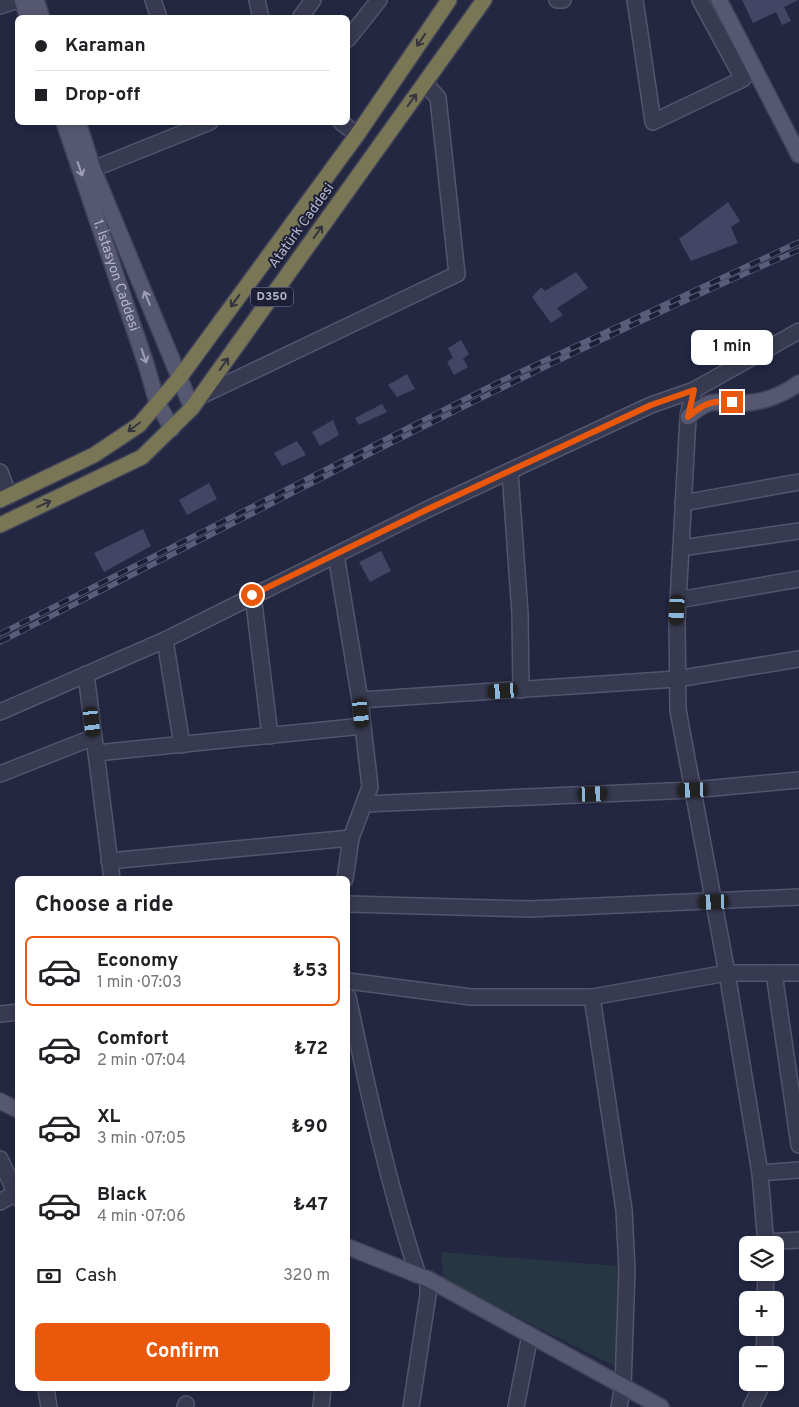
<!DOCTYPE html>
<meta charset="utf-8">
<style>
body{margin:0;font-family:Overpass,sans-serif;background:#f2f2f2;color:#202124;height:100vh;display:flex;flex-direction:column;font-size:19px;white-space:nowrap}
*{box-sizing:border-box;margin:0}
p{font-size:16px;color:#757577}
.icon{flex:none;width:28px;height:28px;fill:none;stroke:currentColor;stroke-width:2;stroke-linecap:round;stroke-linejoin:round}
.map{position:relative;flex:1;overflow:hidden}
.sheet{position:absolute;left:15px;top:876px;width:335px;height:515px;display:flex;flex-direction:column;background:#fff;border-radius:8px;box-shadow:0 2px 8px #0003}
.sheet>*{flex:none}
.hud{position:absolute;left:15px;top:15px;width:335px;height:110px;border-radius:8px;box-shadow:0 2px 8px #0003;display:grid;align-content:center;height:110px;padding:0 20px;background:#fff}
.controls{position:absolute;left:739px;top:1236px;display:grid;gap:10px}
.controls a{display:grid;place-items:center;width:45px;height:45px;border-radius:8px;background:#fff;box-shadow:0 2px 8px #0003;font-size:25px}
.end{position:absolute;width:22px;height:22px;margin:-11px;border:6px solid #ea580c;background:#fff;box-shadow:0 0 0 2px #fff}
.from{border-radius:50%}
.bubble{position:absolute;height:35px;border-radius:8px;background:#fff;box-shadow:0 2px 8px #0003;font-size:16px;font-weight:700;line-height:35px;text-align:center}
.car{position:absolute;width:15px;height:30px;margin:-15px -8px;border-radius:6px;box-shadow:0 0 4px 1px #0007;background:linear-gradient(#222 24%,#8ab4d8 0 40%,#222 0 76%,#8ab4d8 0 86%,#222 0)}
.hud b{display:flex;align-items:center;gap:18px;height:48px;font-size:19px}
.hud b+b{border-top:1px solid #e0e0e0}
.hud i{width:12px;height:12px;background:#202124}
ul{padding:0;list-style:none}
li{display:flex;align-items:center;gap:15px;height:70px;margin:0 10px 8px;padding:0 10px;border:2px solid transparent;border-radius:8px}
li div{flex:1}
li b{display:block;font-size:19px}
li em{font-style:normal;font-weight:700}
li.on{border-color:#ea580c}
li>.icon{width:45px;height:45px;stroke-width:1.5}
h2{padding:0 20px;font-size:22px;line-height:60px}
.pay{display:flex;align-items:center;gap:12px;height:55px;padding:0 20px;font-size:19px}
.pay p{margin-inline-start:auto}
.button{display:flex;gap:10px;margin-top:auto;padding:10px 20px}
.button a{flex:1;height:58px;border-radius:8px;background:#ea580c;color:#fff;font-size:20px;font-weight:700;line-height:58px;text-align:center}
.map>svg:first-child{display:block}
.green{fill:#263643}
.building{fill:#424664}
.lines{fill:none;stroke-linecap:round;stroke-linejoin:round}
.minor-casing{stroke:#53556c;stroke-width:18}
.major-casing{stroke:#42435b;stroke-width:18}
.highway-casing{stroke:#404259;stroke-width:18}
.minor{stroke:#383a52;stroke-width:15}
.major{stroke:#565872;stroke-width:15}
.highway{stroke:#787654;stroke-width:15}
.rail-casing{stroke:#5a5c79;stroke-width:5.5}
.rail{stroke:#1d1f37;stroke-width:4;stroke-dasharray:11;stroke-linecap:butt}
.oneway{stroke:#34353e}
.oneway2{stroke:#9d9eb6}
.route{stroke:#ea580c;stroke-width:6}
.labels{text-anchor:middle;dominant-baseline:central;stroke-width:4;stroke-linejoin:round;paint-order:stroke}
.shield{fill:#1d1f37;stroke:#87899f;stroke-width:1}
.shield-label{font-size:12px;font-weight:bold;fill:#b5b6cc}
.street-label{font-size:14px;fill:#b5b6cc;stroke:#1d1f37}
</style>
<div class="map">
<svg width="799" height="1407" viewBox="0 0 799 1407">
<rect width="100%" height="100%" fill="#242742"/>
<path class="green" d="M441,1252L618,1266L617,1367L443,1280Z"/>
<g class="building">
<path d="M742,0H798L784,7L791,21L782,25L776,12L753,23Z"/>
<path d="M728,202L740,221L731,227L738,243L691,261L679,239Z"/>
<path d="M576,272L588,288L557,308L563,315L551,323L532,297L541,287L545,291Z"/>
<path d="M461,340L469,354L463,359L468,367L454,375L447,362L453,358L448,348Z"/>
<path d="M407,374L415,389L397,397L388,385Z"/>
<path d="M382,404L387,412L359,425L355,418Z"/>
<path d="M333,420L339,435L320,446L312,432Z"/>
<path d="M297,441L306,455L282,466L274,453Z"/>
<path d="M209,483L217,499L187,515L179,500Z"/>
<path d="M143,529L151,546L104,572L94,553Z"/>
<path d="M381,551L391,571L370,582L359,562Z"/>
</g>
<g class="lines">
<defs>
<g id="minor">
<path d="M153,0L159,18"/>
<path d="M257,0L261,18"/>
<path d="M557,0H563"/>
<path d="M635,0L653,122L743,79L700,0"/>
<path d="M0,6L19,0"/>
<path d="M300,18L313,0"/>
<path d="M348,39L379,0"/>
<path d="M341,122L357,135"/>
<path d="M93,169L210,122"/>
<path d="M201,396L457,274L438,98L425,83"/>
<path d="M0,472L9,496"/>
<path d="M510,472L520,614L521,690"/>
<path d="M683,503L799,482"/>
<path d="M681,548L799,531"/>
<path d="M336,555L360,700L370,787L351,838L345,879"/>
<path d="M253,595L270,736"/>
<path d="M678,600L799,579"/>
<path d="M165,640L182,745"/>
<path d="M86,674L112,879"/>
<path d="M360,700L677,679L799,659"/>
<path d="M0,712L165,640L426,510L651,405L694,390"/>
<path d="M96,753L363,726"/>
<path d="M0,774L94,737"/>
<path d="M364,804L693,790L799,780"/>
<path d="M109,861L351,838"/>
<path d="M348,904L530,909L799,897"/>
<path d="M774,973L799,1145"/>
<path d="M348,981L471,997H592L727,973H799"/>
<path d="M348,997C368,1091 388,1184 418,1275"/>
<path d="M592,997L624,1210L627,1271L623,1386L619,1407"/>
<path d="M0,1014L18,1012"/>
<path d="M0,1159L18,1198"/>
<path d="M760,1173L799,1170"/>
<path d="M0,1202L15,1193"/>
<path d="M766,1242L799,1240"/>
<path d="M766,1245L760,1173L727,973L678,710L677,621L688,417L694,390L799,331"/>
<path d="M765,1300L766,1272"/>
<path d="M764,1355L765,1328"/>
<path d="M46,1389L49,1407"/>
<path d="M185,1407L186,1404"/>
<path d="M321,1407L323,1389"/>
<path d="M411,1407L428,1295V1279"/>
<path d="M516,1407L530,1335"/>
<path d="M751,1407L763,1383"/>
</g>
<g id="major">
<path d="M22,0L28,18"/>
<path d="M36,0L42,18"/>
<path d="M719,0L799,155"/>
<path id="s1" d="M64,122L146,364L157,402L172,429"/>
<path d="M78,122L93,169L192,408"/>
<path d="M688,417C716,393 715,406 745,403C764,402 784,394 799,383"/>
<path d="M0,1101L18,1110"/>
<path d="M348,1247L428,1279L661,1407"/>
</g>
<g id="highway">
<path d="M0,500L94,455L139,425L180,377L357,135L449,0"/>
<path d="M0,525L142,457L192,408L484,0"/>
</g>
</defs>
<use href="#minor" class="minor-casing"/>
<use href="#major" class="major-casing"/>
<use href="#highway" class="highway-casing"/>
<use href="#minor" class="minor"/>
<use href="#major" class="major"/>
<use href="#highway" class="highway"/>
<defs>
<g id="rail">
<path d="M0,634L499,382L799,242"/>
<path d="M0,642C264,509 527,368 799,250"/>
</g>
</defs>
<use href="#rail" class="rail-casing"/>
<use href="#rail" class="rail"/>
</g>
<defs><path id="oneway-shaft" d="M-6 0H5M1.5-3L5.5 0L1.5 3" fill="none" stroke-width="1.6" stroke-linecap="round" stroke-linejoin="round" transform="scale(1.25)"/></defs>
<g class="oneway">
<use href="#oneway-shaft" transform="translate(421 40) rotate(124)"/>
<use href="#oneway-shaft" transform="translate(412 100) rotate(-54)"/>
<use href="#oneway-shaft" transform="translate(318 232) rotate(-54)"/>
<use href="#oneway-shaft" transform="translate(235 301) rotate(126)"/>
<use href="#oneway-shaft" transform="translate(224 364) rotate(-54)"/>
<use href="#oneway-shaft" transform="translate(134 427) rotate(143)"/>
<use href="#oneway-shaft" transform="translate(44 504) rotate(-25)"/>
</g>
<g class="oneway2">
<use href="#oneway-shaft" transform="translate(80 169) rotate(71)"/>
<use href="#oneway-shaft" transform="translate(147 298) rotate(-113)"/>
<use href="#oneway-shaft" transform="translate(144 356) rotate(71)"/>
</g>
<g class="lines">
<path class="route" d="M252,595L426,510L651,405L694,390L688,417C703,404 712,400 732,402"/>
</g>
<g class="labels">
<rect class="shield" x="251" y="287.5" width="42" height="19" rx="4"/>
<g class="shield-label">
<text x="272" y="297">D350</text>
</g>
<g class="street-label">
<text transform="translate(302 226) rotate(-54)">Atatürk Caddesi</text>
<text stroke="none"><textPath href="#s1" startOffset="162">1. İstasyon Caddesi</textPath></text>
</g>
</g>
</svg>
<div class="controls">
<a><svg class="icon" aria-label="layers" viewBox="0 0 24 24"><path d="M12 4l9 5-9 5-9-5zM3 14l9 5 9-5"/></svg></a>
<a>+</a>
<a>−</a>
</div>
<i class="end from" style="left:252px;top:595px"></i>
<i class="end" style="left:732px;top:402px"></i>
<div class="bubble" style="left:691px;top:330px;width:82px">1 min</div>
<i class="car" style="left:677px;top:610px;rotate:183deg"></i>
<i class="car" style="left:503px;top:691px;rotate:266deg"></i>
<i class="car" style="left:361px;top:713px;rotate:174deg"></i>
<i class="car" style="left:92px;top:722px;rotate:173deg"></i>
<i class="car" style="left:693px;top:790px;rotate:268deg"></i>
<i class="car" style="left:593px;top:794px;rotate:88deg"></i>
<i class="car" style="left:714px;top:902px;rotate:268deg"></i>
<div class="hud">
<b><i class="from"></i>Karaman</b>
<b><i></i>Drop-off</b>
</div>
<section class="sheet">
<h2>Choose a ride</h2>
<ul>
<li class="on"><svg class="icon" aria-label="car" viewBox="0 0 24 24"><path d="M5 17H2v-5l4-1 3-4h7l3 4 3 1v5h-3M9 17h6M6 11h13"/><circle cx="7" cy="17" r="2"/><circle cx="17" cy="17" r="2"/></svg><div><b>Economy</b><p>1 min · 07:03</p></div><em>₺53</em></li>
<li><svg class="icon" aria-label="car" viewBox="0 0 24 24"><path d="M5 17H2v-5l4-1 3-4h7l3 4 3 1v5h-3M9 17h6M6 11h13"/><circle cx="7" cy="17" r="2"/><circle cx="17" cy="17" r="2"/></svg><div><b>Comfort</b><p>2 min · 07:04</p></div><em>₺72</em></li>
<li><svg class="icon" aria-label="car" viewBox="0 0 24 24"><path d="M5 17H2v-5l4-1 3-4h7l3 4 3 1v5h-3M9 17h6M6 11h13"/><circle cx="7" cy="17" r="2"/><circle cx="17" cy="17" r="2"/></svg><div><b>XL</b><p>3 min · 07:05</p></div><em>₺90</em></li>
<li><svg class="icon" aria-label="car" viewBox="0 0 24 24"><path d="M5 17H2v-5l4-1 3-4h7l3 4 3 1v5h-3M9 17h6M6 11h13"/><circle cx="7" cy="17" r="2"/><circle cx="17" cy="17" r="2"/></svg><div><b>Black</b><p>4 min · 07:06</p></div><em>₺47</em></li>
</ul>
<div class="pay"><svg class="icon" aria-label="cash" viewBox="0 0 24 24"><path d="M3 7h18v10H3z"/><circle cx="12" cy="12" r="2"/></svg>Cash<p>320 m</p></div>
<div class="button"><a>Confirm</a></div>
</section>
</div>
